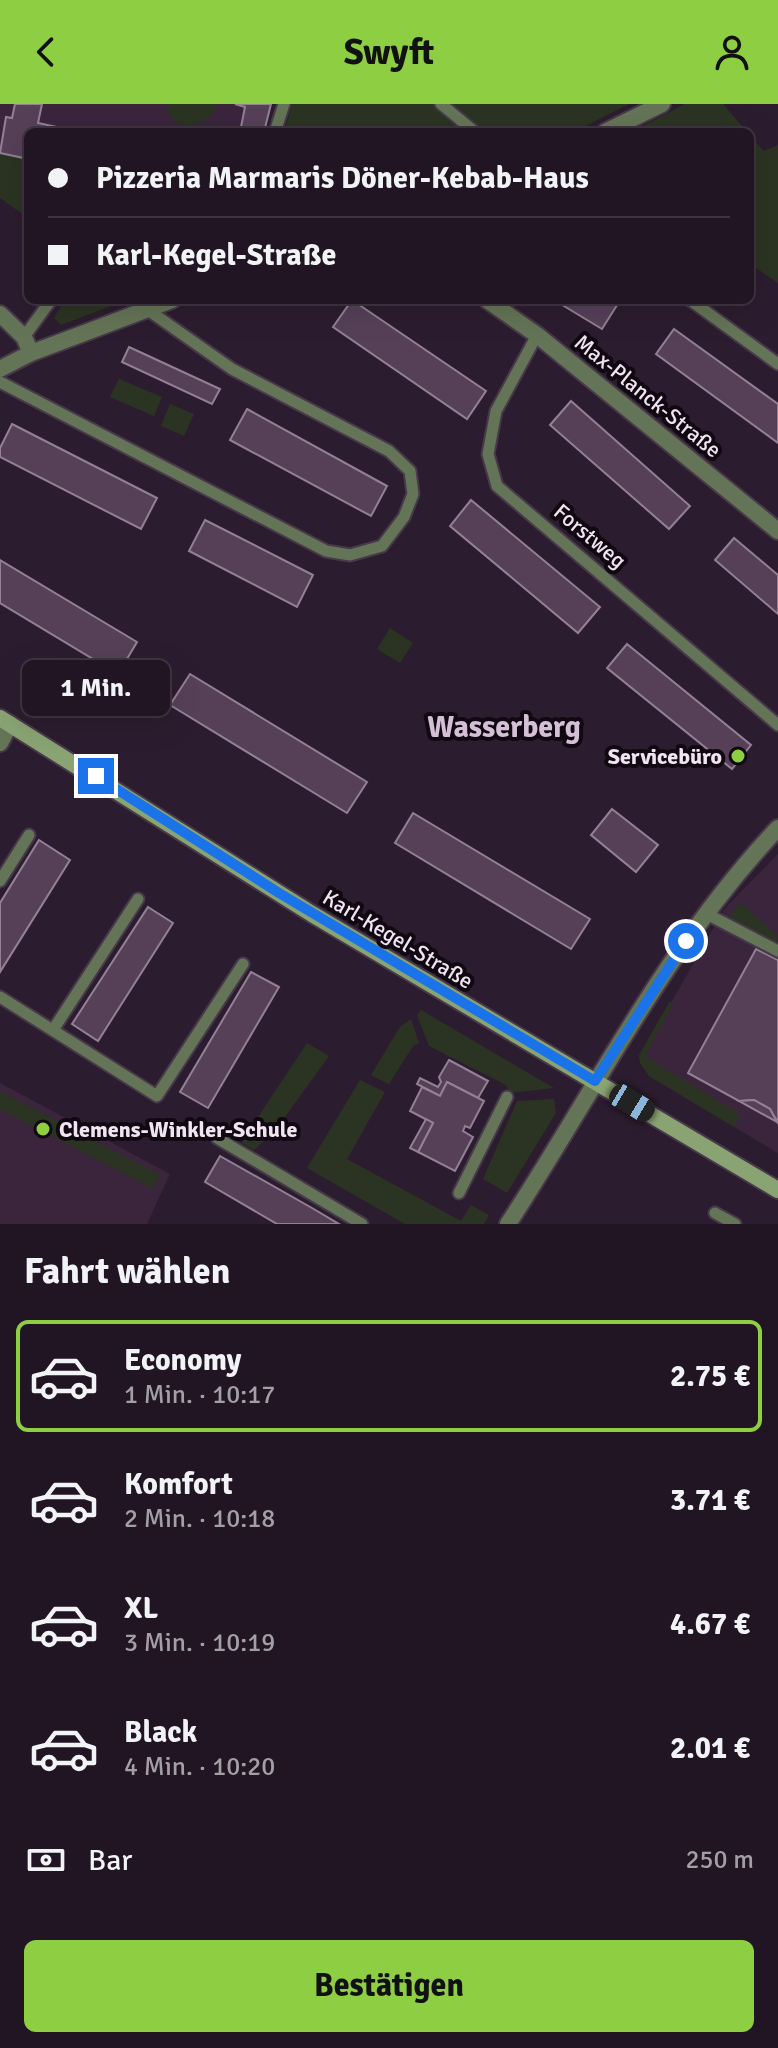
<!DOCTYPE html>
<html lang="de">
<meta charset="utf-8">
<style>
body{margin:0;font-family:Signika,sans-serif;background:#2d2230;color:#f1f3f6;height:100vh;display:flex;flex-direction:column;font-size:30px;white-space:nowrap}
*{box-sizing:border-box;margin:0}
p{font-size:26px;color:#a29fa6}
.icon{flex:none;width:44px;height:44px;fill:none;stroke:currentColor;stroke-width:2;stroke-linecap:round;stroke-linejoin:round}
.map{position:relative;height:1120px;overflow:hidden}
.side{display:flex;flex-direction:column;background:#211523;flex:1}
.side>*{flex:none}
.top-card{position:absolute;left:24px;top:24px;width:730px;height:176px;border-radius:12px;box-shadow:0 8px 32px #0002,0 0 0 2px #3e3441;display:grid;align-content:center;height:176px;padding:0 24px;background:#211523}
.end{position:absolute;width:36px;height:36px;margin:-18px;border:10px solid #1a73e8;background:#fff;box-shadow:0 0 0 4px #fff}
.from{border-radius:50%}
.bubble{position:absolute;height:56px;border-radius:12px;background:#211523;box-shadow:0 8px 32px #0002,0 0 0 2px #3e3441;font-size:26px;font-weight:700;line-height:56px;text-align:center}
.car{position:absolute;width:24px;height:48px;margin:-24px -12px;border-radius:10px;box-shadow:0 0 6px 2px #0007;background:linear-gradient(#222 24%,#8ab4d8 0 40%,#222 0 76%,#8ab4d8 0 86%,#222 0)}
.top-card b{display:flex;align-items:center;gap:28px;height:76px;font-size:30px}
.top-card b+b{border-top:2px solid #3e3441}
.top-card i{width:20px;height:20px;background:#f1f3f6}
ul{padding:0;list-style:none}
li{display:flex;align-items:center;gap:24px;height:112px;margin:0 16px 12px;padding:0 8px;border:4px solid transparent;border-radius:12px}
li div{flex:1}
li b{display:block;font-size:30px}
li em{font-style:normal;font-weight:700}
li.active{border-color:#8ece43}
li>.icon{width:72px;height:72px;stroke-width:1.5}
h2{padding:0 24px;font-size:36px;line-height:96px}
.pay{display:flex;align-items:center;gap:20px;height:88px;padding:0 24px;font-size:30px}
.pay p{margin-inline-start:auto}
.button{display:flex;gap:16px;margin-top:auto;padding:16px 24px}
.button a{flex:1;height:92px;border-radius:12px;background:#8ece43;color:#111;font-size:32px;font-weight:700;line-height:92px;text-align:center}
header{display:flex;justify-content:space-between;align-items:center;height:104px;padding:0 24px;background:#8ece43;color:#111;font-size:36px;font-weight:700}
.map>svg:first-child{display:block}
.built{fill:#3a253d}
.green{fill:#2b3422}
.building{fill:#554058;stroke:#948096;stroke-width:2}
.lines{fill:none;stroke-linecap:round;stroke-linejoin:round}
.lane-casing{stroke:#47384a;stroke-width:15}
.street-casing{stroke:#47384a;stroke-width:20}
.secondary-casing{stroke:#47384a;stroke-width:20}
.lane{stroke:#647456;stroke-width:11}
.street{stroke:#647456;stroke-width:16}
.secondary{stroke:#89a373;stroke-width:16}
.route{stroke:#1a73e8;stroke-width:10}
.poi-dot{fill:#8ece43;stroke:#100911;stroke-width:3}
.labels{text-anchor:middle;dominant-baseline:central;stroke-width:8;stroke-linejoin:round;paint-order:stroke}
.street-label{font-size:22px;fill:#f0e4f1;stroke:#100911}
.poi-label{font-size:22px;font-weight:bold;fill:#f0e4f1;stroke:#100911;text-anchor:end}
.district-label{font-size:30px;font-weight:bold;fill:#d4bfd7;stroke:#100911}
</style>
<header><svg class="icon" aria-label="back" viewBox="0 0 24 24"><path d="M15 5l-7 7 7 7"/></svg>Swyft<svg class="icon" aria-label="person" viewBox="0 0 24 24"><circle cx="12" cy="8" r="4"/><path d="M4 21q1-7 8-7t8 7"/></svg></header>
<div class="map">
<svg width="778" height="1120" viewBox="0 0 778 1120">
<rect width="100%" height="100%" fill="#2c1c2f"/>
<g class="built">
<path d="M0,0H271L264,28H28V55L0,49Z"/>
<path d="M778,750V1049L649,972L639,955L725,804Z"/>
<path d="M0,979L170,1070L147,1120H0Z"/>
</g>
<g class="green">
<path d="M169,0H217C210,26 163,30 169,0Z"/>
<path d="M292,0H629L574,28H284Z"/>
<path d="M685,0H723L747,28H631Z"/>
<path d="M750,32L764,47L778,41V179L750,160Z"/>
<path d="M0,49L28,55V114L0,94Z"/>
<path d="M65,196H127L61,221L54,214Z"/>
<path d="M119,275L162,293L154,312L110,293Z"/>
<path d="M170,300L194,310L184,332L161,322Z"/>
<path d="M390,524L413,539L400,559L377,545Z"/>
<path d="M741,799L778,832V839L728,814Z"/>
<path d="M670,897L673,900L645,952L740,1010L734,1023L649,972L640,959L639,951Z"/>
<path d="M421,906L554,984L510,989L506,981L429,942L417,911Z"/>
<path d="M411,915L419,939L413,942L389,980L371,971L400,923Z"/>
<path d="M307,939L329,952L274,1028L254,1046L241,1039Z"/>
<path d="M360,976L385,988L347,1055L461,1117L471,1101L489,1111L484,1120H405L307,1064Z"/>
<path d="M0,987L160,1071L153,1085L0,1005Z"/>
<path d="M554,995L556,1009L507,1089L483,1075L517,997Z"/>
</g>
<g class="building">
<path d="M15,0H42L38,19L80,28H28V55L0,49L6,13L12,14Z"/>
<path d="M235,0H271L264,28H240L245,3Z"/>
<path d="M352,196L486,287L467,315L333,223Z"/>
<path d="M554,196H616L619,198L602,225Z"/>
<path d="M674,225L778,300V339L656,250Z"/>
<path d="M129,243L220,285L212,300L122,258Z"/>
<path d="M571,297L690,402L669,425L550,321Z"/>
<path d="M247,305L387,382L371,412L230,336Z"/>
<path d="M12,320L157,394L141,425L0,353V344Z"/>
<path d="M471,396L600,503L578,529L450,422Z"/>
<path d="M205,416L313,471L297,503L189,447Z"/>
<path d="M734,434L778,471V510L715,456Z"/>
<path d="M0,456L137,538L118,570L0,499Z"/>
<path d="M627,540L751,641L732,665L607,564Z"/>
<path d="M190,570L367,678L347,709L170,601Z"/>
<path d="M612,705L658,741L636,768L591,731Z"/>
<path d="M413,709L590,815L571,845L395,739Z"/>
<path d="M39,736L70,756L0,868V799Z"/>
<path d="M148,803L173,819L98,937L72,920Z"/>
<path d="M756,845L778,856V1019L770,1005L754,996L739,997L688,969Z"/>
<path d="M251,868L279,883L208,1004L180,988Z"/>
<path d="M449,956L488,977L478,994L447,978L440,992L417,980L420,974L438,983L441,978L439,973Z"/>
<path d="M447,978L484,997L470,1024L465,1022L463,1027L473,1033L455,1067L418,1048L433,1019L410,1007L422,983L440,992Z"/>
<path d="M754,996L770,1005L777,1018L739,997Z"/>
<path d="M426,1015L433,1019L418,1048L410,1044Z"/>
<path d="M220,1052L312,1104L339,1120H277L205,1078Z"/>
</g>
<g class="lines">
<defs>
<g id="lane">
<path d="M441,0L475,28"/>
<path d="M275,28L284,0"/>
<path d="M690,196L778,260"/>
<path d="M537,231L496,307L488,350L497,382L778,621"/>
<path d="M24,233L51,196"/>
<path d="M0,278L326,447L350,451L382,442L404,413L413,390L410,367L389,347L232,265L148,206"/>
<path d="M0,777L29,731"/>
<path d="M705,809L778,847"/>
<path d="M0,893L157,992L243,860"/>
<path d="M53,926L138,795"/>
<path d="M217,1034L362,1120"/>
<path d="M459,1089L507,993"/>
<path d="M715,1109L735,1120"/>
</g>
<g id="street">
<path d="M605,28L662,0"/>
<path d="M487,196L537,231L778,427"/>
<path d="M0,210L24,233L31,249"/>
<path d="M0,265L31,249L172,196"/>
<path d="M0,639L10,620"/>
<path d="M508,1120C595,987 667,841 778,724"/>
</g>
<path id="secondary" d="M0,614L312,810L778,1086"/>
</defs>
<use href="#lane" class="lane-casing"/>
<use href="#street" class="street-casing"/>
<use href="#secondary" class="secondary-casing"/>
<use href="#lane" class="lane"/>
<use href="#street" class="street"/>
<use href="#secondary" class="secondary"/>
</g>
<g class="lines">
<path class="route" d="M96,672L279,789L595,977L686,837"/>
</g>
<g class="poi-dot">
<circle cx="738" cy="652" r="8"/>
<circle cx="43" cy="1025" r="8"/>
</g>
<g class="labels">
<g class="street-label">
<text transform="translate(648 292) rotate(39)">Max-Planck-Straße</text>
<text transform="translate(590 432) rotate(40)">Forstweg</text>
<text transform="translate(398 835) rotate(31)">Karl-Kegel-Straße</text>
</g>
<g class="poi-label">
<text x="722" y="652">Servicebüro</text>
<text x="59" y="1025" text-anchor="start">Clemens-Winkler-Schule</text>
</g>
<g class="district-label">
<text x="504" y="623">Wasserberg</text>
</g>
</g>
</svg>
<i class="end from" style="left:686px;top:837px"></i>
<i class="end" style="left:96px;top:672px"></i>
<div class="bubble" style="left:22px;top:556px;width:148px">1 Min.</div>
<i class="car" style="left:632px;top:999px;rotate:121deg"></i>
<div class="top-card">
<b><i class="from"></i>Pizzeria Marmaris Döner-Kebab-Haus</b>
<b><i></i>Karl-Kegel-Straße</b>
</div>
</div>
<section class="side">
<h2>Fahrt wählen</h2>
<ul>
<li class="active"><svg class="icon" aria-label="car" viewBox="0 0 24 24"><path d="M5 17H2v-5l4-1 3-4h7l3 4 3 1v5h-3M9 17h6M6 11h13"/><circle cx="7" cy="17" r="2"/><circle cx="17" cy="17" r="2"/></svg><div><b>Economy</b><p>1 Min. · 10:17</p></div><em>2.75 €</em></li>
<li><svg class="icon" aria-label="car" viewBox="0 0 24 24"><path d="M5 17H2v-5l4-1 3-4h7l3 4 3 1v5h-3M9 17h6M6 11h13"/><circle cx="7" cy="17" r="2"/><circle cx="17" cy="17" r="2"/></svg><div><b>Komfort</b><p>2 Min. · 10:18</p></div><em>3.71 €</em></li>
<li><svg class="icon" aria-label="car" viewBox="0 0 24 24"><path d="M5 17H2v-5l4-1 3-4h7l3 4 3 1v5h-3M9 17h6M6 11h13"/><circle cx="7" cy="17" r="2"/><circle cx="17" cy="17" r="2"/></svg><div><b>XL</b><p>3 Min. · 10:19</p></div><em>4.67 €</em></li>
<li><svg class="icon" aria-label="car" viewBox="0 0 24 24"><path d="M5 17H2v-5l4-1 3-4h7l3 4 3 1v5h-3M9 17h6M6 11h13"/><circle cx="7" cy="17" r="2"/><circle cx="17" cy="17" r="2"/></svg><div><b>Black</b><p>4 Min. · 10:20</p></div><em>2.01 €</em></li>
</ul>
<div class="pay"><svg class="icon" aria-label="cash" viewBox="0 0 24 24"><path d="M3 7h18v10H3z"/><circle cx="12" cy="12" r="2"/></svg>Bar<p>250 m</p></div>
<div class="button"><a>Bestätigen</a></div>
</section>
